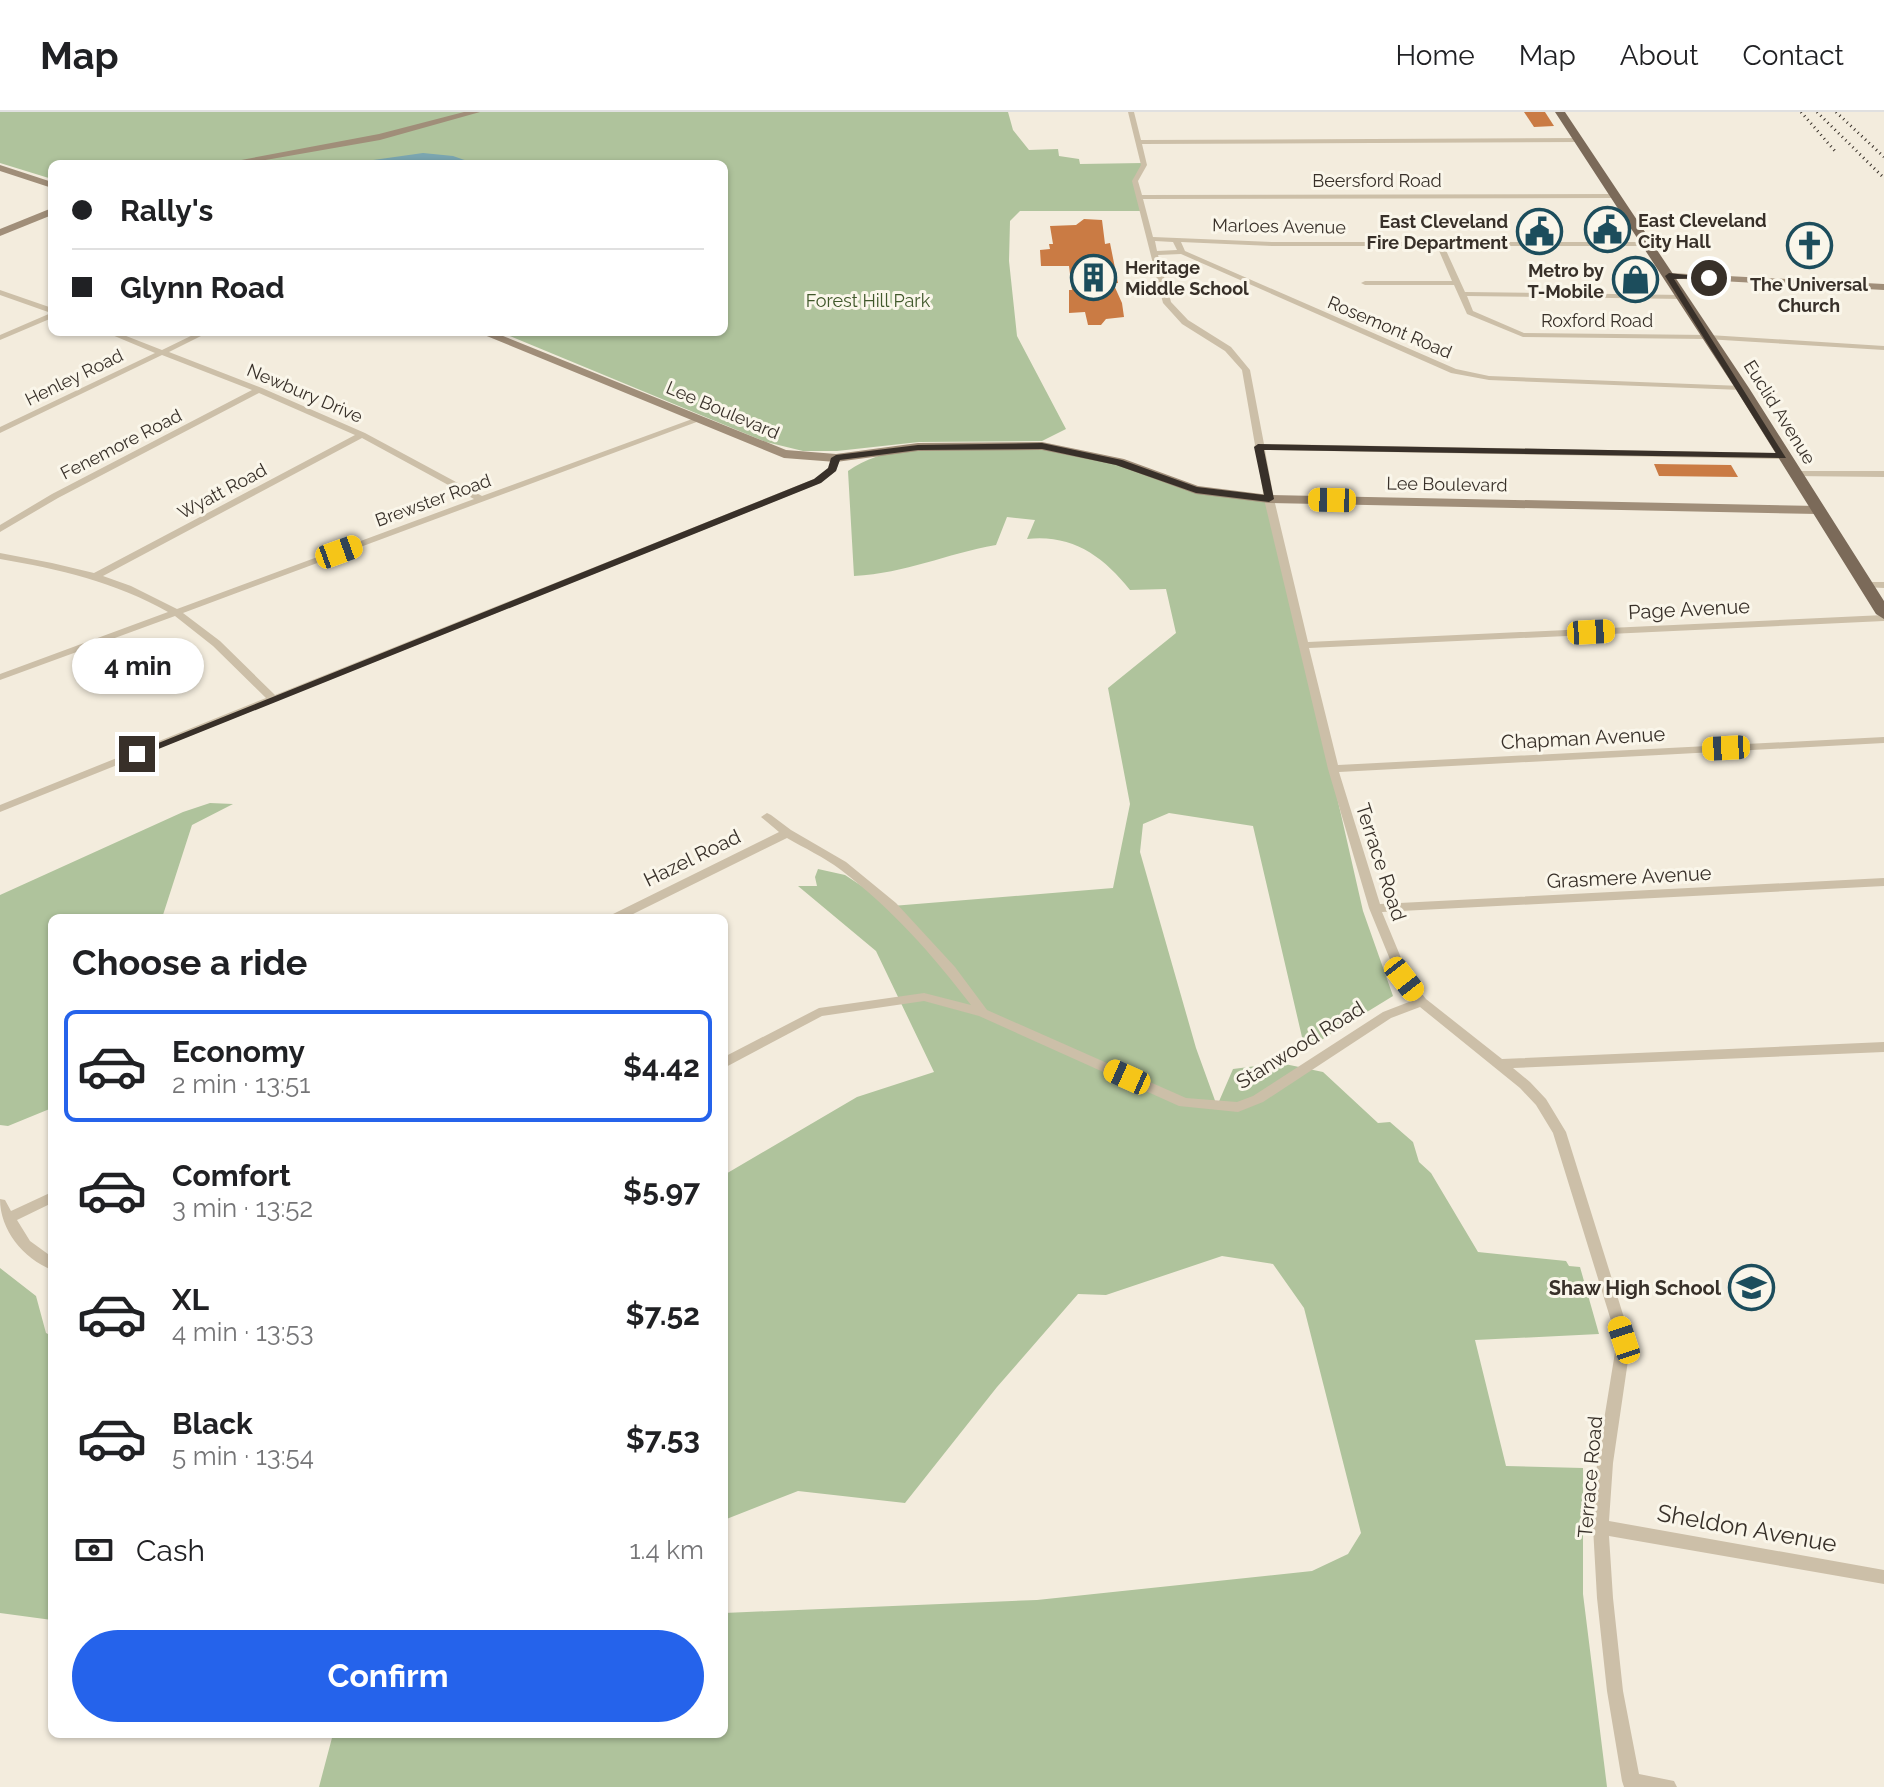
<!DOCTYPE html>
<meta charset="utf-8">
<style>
body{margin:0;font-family:Raleway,sans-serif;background:#f6f6f6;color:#202124;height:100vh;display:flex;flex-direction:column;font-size:30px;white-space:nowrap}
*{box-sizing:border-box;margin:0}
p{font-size:26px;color:#757577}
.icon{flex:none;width:44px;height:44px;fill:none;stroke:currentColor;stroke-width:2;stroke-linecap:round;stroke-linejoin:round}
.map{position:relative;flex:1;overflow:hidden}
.details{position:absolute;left:48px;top:802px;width:680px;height:824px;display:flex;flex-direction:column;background:#fff;border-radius:12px;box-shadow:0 2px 6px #0004}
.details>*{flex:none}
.guide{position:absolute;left:48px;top:48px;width:680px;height:176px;border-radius:12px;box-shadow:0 2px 6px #0004;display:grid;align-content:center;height:176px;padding:0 24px;background:#fff}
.end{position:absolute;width:36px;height:36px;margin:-18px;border:10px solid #383029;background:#fff;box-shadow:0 0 0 4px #fff}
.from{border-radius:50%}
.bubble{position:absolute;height:56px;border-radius:28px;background:#fff;box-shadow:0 2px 6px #0004;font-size:26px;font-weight:700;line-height:56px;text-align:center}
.car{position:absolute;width:24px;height:48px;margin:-24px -12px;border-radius:10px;box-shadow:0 0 6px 2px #0007;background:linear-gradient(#f5c518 24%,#345 0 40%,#f5c518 0 76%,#345 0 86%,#f5c518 0)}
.guide b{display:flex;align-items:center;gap:28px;height:76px;font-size:30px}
.guide b+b{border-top:2px solid #e0e0e0}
.guide i{width:20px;height:20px;background:#202124}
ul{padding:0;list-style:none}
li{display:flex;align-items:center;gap:24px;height:112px;margin:0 16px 12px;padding:0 8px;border:4px solid transparent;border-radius:12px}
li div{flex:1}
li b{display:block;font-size:30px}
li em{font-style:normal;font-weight:700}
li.active{border-color:#2563eb}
li>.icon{width:72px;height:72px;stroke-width:1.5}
h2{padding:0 24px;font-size:36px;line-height:96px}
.pay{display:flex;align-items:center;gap:20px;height:88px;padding:0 24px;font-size:30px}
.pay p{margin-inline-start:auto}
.primary-button{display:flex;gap:16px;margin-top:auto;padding:16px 24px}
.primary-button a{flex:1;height:92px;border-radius:48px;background:#2563eb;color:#fff;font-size:32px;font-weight:700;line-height:92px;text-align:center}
header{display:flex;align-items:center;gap:48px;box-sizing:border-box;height:112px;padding:0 40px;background:#fff;border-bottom:2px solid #e0e0e0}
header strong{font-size:38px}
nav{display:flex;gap:44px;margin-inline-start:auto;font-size:28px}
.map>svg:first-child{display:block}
.green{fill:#afc39c}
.water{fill:#7ba6b1}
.building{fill:#ca7b44}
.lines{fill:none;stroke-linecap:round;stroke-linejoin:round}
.street{fill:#ccbfa8;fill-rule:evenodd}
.secondary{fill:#a08e79;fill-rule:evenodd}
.primary{fill:#7b6a59;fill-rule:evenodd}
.rail{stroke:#383029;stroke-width:3;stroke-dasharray:1 4;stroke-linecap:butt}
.route{fill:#383029}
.labels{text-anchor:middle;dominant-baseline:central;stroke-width:6;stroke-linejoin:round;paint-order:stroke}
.far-street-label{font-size:18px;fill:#383029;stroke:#faf6ea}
.far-poi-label{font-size:18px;font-weight:bold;fill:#383029;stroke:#faf6ea;text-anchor:start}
.far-park-label{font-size:18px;fill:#40582b;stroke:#faf6ea}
.street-label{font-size:20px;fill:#383029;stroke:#faf6ea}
.poi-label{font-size:20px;font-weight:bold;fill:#383029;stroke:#faf6ea;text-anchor:end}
.near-street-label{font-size:24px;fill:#383029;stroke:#faf6ea}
</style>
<header>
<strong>Map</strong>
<nav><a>Home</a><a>Map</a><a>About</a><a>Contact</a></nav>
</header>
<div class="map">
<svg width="1884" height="1675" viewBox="0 0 1884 1675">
<rect width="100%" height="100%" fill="#f3ecdd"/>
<g class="green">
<path d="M0,0H1008L1013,18L1029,38L1058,37L1059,44L1079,47L1080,52L1143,51L1135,69L1143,99H1020L1010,109L1009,149L1017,224L1066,317L1042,329L919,330L837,339H803L766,330L500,220H724V52H52V67L0,51Z"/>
<path d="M1015,333L1087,342L1175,372L1269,387L1363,799L1393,884L1305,938L1253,714L1169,701L1143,712L1140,740L1196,936L1217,994L1233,957L1280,951L1323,960L1378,1011L1390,1010L1413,1030L1419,1050L1431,1061L1478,1140L1566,1149L1569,1154L1580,1155L1599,1222L1475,1228L1506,1354L1583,1356V1482L1607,1675H319L333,1622H724V1501L1037,1488L1312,1459L1348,1442L1361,1421L1304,1196L1273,1152L1222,1144L1106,1183L1078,1182L997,1275L905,1391L798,1379L724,1408V1063L857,985L934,960L876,839L798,774H817L815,765L818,757L845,763L892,794L1113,776L1130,692L1108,576L1176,521L1166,477L1130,478C1103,444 1072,422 1027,427L1035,408L1007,405L996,433C945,442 907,461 854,464L848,359C894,327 962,334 1015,333Z"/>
<path d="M210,691L233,692L192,713L162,806H52V996L8,1014L0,1013V783L183,700Z"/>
<path d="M0,1156L36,1184L46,1221L52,1224V1508L0,1501Z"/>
</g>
<path class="water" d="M423,41L453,44L476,52H345Z"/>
<g class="building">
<path d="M1524,0H1545L1554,14L1534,15Z"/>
<path d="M1084,107L1102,108L1105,132L1110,131L1118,171H1113L1122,191L1124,205L1106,207L1101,213H1088L1085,200L1069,201V178H1072L1069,154H1041L1040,138L1050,137L1049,132H1053L1050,114L1076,113Z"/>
<path d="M1654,352L1731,353L1738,365L1659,364Z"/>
</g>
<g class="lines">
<g class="street">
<path d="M1128,0H1134L1141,28L1579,26L1582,28L1579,30L1142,32L1147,53L1138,69L1142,83L1615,82L1619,84L1615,86L1143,87L1153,125L1272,130H1651V134H1444L1465,180L1683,183L1687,185L1683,187L1467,184L1473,199L1524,221L1709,223L1884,234V238L1706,227L1523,225L1467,202L1454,173H1365L1361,171L1365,169H1452L1437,134H1272L1181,130L1185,139L1456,257L1489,264L1742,274L1746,276L1742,278L1489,268L1451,261L1181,142L1158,143L1171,190L1188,208L1231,235L1250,258L1264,332L1783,341L1787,344L1783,347L1265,338L1274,387L1308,530L1884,503V509L1309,536L1338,653L1884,625V631L1339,660L1380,792L1884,766V774L1382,800L1409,865L1426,887L1502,947L1884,930V940L1513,956L1530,970L1546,987L1566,1020L1631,1228L1613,1351L1609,1409L1884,1458V1472L1609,1424L1613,1486L1623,1579L1639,1662L1674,1669L1677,1675H1624L1622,1669L1607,1579L1597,1486L1593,1415L1597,1351L1617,1228L1553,1021L1536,993L1520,976L1420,895L1391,906L1263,990L1238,1000L1179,994L979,904L924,889L822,904L724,956V945L819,896L924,881L971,893C933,843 891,796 841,758C824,745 804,736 787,726L625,806H609L611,803L779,720L761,705L767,701L771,703L791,718L846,750L896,791L955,855L987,898L1186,986L1237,990L1253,984L1383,900L1414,888L1398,867L1369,796L1328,657L1264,387L1256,337L1254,335L1255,333L1242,258L1225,239L1182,212L1163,191L1132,69L1141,53ZM1155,129L1173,130L1177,138L1157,139Z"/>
<path d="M0,178L52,196V206L0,228V223L51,201L0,183Z"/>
<path d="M105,220H116L162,238L199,220H209L169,240L262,276L365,321L482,384L695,306L702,308L183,501L220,529L275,583L814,367L829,356L833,344L840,346L836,359L820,371L0,700V693L266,586L213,534L175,504L0,568V562L168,500C115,470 59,457 0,447V441L52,451L94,461L355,323L259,281L58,386L0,420V413L52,382L252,278L162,243L0,321V315L155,241ZM362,326L474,387L177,497L131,474L103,464Z"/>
<path d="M1795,359H1884V365L1792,364V360Z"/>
<path d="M1866,470H1884V476L1863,475L1861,473Z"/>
<path d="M52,1080V1091L17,1108L30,1129L52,1145V1158C23,1146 0,1118 0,1087L5,1088L11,1099Z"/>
</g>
<g class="secondary">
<path d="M464,0H480L380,28L243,52H220L379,22Z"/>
<path d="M0,53L52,70V76L0,59Z"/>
<path d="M52,96V103L0,124V117Z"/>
<path d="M1669,161L1884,172V178L1665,166L1663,164Z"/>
<path d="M477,220H493L786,338L836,342L918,331L1042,330L1124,347L1198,374L1269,383L1818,394L1825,398L1818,402L1269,391L1196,382L1116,353L1042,338L918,339L836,350L784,346Z"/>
</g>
<path class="primary" d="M1555,0H1565L1749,276L1884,489V507L1876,502L1735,276Z"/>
<g class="rail">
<path d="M1801,0L1835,39"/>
<path d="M1817,0L1884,66"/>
<path d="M1836,0L1884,45"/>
</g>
</g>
<path class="route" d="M1669,161L1713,166L1674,167L1786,346L1264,338L1274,387L1269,390L1196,381L1116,353L1042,337L918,338L840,348L836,359L821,371L141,644L131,642L814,367L828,356L831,346L836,343L918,333L1042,331L1122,348L1197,375L1264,383L1254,335L1258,332L1776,341L1665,164Z"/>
<defs>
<symbol id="civic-ring" viewBox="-11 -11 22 22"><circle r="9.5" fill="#faf6ea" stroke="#1c4d5c" stroke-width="1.5"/><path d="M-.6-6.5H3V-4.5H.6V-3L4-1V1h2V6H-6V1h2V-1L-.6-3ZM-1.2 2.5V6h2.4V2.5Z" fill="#1c4d5c"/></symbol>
<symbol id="church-ring" viewBox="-11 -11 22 22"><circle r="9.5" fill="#faf6ea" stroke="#1c4d5c" stroke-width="1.5"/><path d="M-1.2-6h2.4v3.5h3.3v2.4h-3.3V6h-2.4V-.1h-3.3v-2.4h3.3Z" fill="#1c4d5c"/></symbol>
<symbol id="building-ring" viewBox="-11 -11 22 22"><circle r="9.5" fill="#faf6ea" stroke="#1c4d5c" stroke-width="1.5"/><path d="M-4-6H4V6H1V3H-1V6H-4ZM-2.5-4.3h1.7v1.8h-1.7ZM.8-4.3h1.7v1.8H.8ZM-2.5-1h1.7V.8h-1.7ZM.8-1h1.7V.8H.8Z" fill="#1c4d5c"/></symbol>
<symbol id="shop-ring" viewBox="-11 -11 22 22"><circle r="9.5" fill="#faf6ea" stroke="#1c4d5c" stroke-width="1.5"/><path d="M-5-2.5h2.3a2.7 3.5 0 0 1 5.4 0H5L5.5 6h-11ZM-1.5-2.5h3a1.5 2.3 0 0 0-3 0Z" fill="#1c4d5c"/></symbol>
<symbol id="school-ring" viewBox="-11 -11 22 22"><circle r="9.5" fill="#faf6ea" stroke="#1c4d5c" stroke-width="1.5"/><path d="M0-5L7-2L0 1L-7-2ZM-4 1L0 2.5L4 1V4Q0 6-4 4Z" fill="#1c4d5c"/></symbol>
</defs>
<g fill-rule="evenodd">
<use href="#civic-ring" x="1582" y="92" width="51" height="51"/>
<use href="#civic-ring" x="1514" y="94" width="51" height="51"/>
<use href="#church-ring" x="1784" y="108" width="51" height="51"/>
<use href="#building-ring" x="1068" y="140" width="51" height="51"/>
<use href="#shop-ring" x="1610" y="142" width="51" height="51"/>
<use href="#school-ring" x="1726" y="1150" width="51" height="51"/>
</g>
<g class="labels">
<g class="far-street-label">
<text x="1377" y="68">Beersford Road</text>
<text transform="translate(1279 114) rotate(1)">Marloes Avenue</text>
<text x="1597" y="208">Roxford Road</text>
<text transform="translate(1390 215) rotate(23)">Rosemont Road</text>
<text transform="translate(74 265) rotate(-26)">Henley Road</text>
<text transform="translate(305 281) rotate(23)">Newbury Drive</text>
<text transform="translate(723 298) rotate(23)">Lee Boulevard</text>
<text transform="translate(1780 300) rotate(58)">Euclid Avenue</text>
<text transform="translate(121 332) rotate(-27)">Fenemore Road</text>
<text transform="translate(1447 372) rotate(1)">Lee Boulevard</text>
<text transform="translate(222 379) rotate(-28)">Wyatt Road</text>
<text transform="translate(433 388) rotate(-20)">Brewster Road</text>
</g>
<g class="far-poi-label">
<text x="1638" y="108">East Cleveland<tspan x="1638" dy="21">City Hall</tspan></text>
<text x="1508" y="109" text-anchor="end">East Cleveland<tspan x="1508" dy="21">Fire Department</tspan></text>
<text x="1125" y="155">Heritage<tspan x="1125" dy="21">Middle School</tspan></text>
<text x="1604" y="158" text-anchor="end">Metro by<tspan x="1604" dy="21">T-Mobile</tspan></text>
<text x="1809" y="172" text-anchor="middle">The Universal<tspan x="1809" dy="21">Church</tspan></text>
</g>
<g class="far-park-label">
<text x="868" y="188">Forest Hill Park</text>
</g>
<g class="street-label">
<text transform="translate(1689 497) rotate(-3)">Page Avenue</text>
<text transform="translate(1583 626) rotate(-3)">Chapman Avenue</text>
<text transform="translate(692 746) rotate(-26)">Hazel Road</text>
<text transform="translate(1381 750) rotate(72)">Terrace Road</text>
<text transform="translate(1629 765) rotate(-3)">Grasmere Avenue</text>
<text transform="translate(1300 933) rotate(-32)">Stanwood Road</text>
<text transform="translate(1590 1365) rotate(-85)">Terrace Road</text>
</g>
<g class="poi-label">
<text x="1721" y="1176">Shaw High School</text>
</g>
<g class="near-street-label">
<text transform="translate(1747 1416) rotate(10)">Sheldon Avenue</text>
</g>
</g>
</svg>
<i class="end from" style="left:1709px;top:166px"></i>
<i class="end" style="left:137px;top:642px"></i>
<div class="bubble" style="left:72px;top:526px;width:132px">4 min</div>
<i class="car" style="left:1332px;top:388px;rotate:271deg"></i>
<i class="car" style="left:339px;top:440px;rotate:70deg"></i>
<i class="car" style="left:1591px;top:520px;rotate:87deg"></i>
<i class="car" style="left:1726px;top:636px;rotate:267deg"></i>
<i class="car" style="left:1404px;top:867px;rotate:142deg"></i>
<i class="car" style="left:1127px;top:965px;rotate:294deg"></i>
<i class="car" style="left:1624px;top:1228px;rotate:342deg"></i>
<div class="guide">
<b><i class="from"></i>Rally's</b>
<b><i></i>Glynn Road</b>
</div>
<section class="details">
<h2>Choose a ride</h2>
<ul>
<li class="active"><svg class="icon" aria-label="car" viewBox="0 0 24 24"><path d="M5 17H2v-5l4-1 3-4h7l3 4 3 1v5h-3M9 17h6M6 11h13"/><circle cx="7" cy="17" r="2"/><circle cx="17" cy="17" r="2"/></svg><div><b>Economy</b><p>2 min · 13:51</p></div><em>$4.42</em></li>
<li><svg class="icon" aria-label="car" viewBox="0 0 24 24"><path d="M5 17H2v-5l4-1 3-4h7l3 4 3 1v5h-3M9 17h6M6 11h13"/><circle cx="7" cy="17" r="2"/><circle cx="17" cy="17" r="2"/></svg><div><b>Comfort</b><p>3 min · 13:52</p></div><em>$5.97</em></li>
<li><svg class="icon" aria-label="car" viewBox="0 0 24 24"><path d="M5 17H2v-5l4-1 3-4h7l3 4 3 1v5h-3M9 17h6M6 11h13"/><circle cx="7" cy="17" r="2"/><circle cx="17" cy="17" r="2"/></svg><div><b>XL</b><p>4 min · 13:53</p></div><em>$7.52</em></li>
<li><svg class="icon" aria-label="car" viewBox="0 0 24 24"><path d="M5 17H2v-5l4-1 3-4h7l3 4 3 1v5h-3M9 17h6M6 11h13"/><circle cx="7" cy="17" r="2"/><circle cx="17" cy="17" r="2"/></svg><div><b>Black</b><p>5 min · 13:54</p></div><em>$7.53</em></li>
</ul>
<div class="pay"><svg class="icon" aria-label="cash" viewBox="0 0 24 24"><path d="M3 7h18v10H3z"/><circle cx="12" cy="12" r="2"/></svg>Cash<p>1.4 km</p></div>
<div class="primary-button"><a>Confirm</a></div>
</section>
</div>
